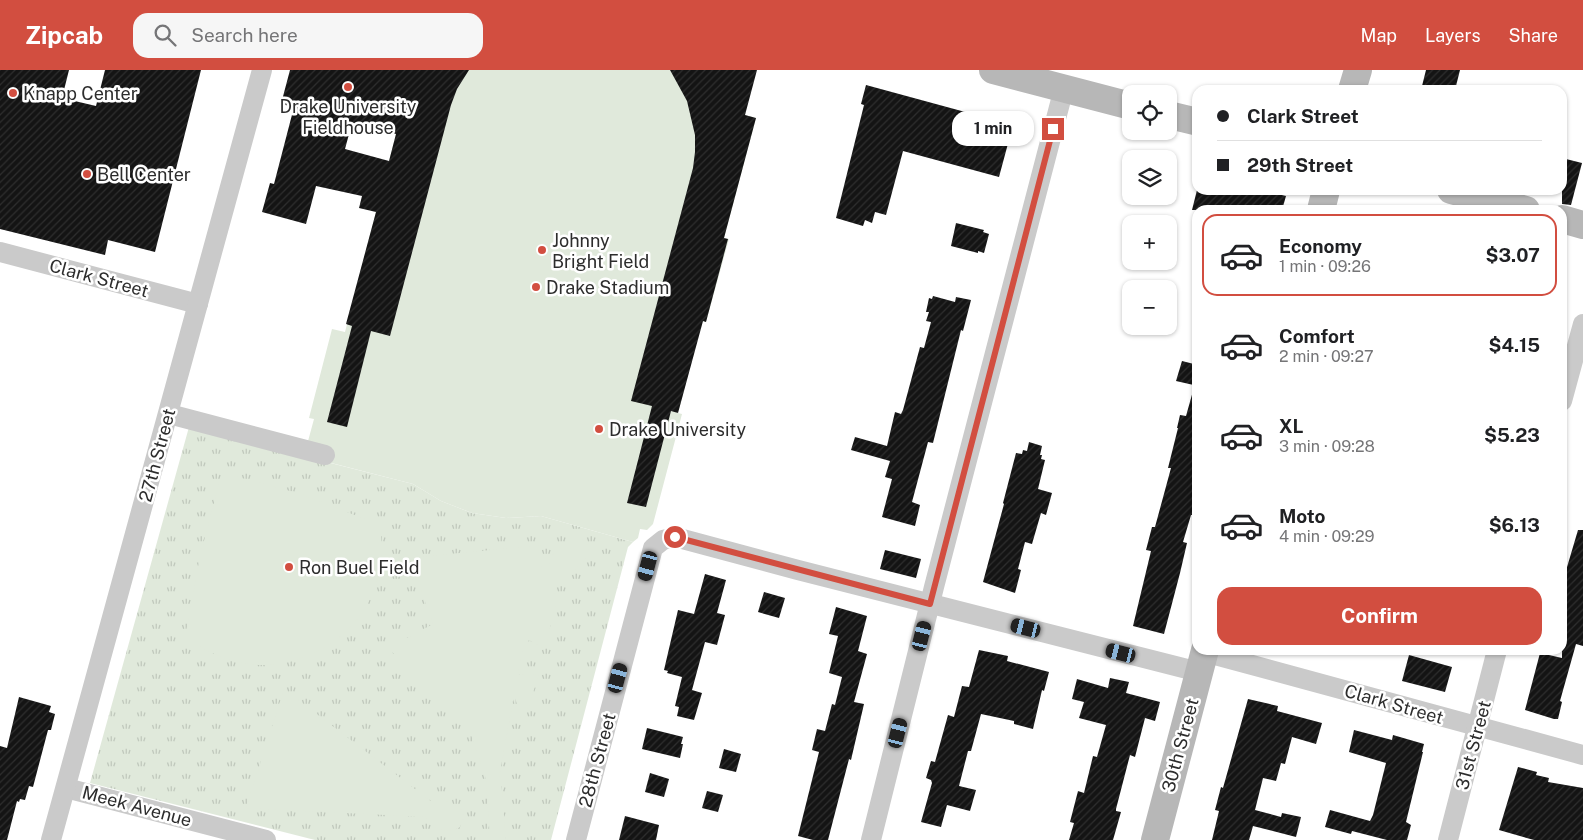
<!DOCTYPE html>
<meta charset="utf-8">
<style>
body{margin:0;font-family:"Public Sans",sans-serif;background:#f6f6f6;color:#202124;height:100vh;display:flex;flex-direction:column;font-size:19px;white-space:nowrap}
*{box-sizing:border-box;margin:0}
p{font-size:16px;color:#757577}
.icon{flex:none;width:28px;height:28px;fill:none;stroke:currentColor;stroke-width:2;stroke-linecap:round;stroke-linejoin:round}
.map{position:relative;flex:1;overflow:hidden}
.side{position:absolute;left:1192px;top:135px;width:375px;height:450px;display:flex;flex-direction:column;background:#fff;border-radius:15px;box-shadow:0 1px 4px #0004}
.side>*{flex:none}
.hud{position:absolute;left:1192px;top:15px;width:375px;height:110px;border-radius:15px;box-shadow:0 1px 4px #0004;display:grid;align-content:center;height:110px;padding:0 25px;background:#fff}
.tools{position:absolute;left:1122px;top:15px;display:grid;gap:10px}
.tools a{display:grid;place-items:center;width:55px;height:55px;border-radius:10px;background:#fff;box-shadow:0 1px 4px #0004;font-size:25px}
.end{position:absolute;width:22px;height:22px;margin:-11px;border:6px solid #d24e40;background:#fff;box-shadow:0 0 0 2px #fff}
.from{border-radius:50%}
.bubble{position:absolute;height:35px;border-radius:15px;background:#fff;box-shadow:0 1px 4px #0004;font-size:16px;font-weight:700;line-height:35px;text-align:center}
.car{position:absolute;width:15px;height:30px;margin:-15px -8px;border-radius:6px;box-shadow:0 0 4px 1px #0007;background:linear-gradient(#222 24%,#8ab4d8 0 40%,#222 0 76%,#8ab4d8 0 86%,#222 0)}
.hud b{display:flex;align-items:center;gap:18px;height:48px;font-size:19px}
.hud b+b{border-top:1px solid #e0e0e0}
.hud i{width:12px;height:12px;background:#202124}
ul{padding:9px 0 0;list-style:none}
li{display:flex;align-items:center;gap:15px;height:82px;margin:0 10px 8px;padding:0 15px;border:2px solid transparent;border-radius:15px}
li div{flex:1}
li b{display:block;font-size:19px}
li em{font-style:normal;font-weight:700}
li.active{border-color:#d24e40}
li>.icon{width:45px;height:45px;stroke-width:1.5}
.button{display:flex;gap:10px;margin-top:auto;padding:10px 25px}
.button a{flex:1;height:58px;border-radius:15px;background:#d24e40;color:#fff;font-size:20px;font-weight:700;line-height:58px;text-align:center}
header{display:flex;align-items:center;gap:30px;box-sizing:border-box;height:70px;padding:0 25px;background:#d24e40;color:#fff}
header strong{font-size:24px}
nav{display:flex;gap:28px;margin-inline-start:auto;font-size:18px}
.search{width:350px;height:45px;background:#f6f6f6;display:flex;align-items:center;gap:12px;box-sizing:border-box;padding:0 18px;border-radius:15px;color:#757577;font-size:19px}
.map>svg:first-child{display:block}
.park{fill:url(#park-tufts)}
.garden{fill:#e0e9db}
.building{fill:url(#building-hatch);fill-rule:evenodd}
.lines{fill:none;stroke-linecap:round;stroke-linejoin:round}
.street{stroke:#cacaca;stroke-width:20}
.secondary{stroke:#b7b7b7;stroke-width:28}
.route{stroke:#d24e40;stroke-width:6}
.poi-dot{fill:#d24e40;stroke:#fff;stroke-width:2}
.labels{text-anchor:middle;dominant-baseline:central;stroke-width:5;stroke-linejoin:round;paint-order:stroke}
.poi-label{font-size:18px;fill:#2d2d2d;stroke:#fff;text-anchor:start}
.street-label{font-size:18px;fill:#2d2d2d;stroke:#fff}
</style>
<header>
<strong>Zipcab</strong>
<div class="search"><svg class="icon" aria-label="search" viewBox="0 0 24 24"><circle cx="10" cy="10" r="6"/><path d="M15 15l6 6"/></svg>Search here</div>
<nav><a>Map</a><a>Layers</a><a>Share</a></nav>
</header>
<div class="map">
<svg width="1583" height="770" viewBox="0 0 1583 770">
<defs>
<pattern id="park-tufts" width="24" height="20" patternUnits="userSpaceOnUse" patternTransform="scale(1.25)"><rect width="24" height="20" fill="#e0e9db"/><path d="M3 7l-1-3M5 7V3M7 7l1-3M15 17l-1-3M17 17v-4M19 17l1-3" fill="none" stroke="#c0c8bc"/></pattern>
<pattern id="building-hatch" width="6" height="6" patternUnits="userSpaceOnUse" patternTransform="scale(1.25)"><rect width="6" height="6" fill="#141414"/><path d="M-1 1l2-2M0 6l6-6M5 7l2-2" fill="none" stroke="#2e2e2e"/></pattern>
</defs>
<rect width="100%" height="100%" fill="#fff"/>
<path class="park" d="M189,357L413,414L441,431L472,443L506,448L541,446L633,472L628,477L551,770H315L90,713Z"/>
<g class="garden">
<path d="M414,0H752L745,45L756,48L724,168L729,169L706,252L702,251L678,343L682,344L653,454L647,460L640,459L638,468L633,472L541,446L506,448L472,443L441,431L413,414L304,386L314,349L309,348L332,259L345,262L396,64L397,65Z"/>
<path d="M234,406L301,424L380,455C382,472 383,488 379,504C365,568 293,610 230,590C213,584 196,577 186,562L200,486L219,414Z"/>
<path d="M571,467C583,466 591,474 588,486L573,502L571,504L565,502L553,523L561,526L559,534L556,533L545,579L529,570L521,585L518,605L539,604L525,648L527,649L525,657L518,654L521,646L514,625L499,708L501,709L506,770H490L486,709L469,659L388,578L433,554L410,488L541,475L537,499L554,491L552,487L554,482Z"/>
<path d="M284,619L432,732L436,728H440L460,737L464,747L460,757C451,764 427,760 426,747L246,738Z"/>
</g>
<g class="building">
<path d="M0,0H69L62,28L96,36L105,0H201L155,182L108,170L105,185L0,159Z"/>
<path d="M290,0H469L457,19L451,35L390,266L371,261L347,357L327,352L352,256L346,254L376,142L359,138L362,126L316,116L306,154L262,142L270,113L274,114L294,37L281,34ZM352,53L396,64L389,91L345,79Z"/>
<path d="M670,0H757L745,45L756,48L724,168L728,169L706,252L703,251L678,343L671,341L646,437L627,433L652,336L631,331L693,98L695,82V65L687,31Z"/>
<path d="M1426,0H1460L1455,20H1421Z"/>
<path d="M866,15L1013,55L999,107L903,81L886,145L875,142L872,153L865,150L863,156L836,148L864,35L861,34Z"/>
<path d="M1562,88L1582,93L1571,135L1562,134Z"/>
<path d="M1197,120H1261L1286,126L1282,140H1192Z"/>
<path d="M956,153L984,160L983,162L989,164L984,183L978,181V183L951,176Z"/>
<path d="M933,226L955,232L956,227L971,230L963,261L961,260L933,373L928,372L912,432L920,435L915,456L882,447L892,409L885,407L890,391L851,380L855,367L887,376L895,342L901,344L903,340L920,277L924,278L931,252L926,251L929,242H926L929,228L932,229Z"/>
<path d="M1182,291L1198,295V316L1176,311Z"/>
<path d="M1193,321L1198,322V445H1191L1183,472L1187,473L1180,503L1164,564L1133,556L1151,481L1146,480L1152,457H1155L1171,398H1168L1178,358H1177L1180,345L1186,346Z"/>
<path d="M1029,372L1042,376L1040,385H1042L1041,389L1045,390L1038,419L1052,423L1046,445L1041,443L1032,474L1025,472L1018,499L1021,500L1015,523L983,512L1004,434L1003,433L1016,383L1022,384L1023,380L1027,381Z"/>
<path d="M1578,460H1583V576L1576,574L1560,631L1562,632L1558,649H1554L1525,640L1540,583L1562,588V514Z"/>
<path d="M885,480L921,489L916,508L880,499Z"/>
<path d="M705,504L726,510L717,543L725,545L717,575L705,572L692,620L702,623L694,650L677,646L679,637L675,636L682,607L667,603L668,601L664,600L678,540L694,544Z"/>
<path d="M764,522L785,528L779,548L758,542Z"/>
<path d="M836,537L867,546L858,581L867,584L854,632L864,634L851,690L849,689L828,770H813L798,766L819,682L812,680L817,659L825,661L832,634L835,635L842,607L829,603L838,566L829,564Z"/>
<path d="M979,580L1008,586L1007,591L1049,602L1044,621L1042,620L1033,659L1014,654V651L981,644L971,681H968L959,716L976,720L970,741L947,735L941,757L921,752L932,713L931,710L926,708L931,691L935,692L948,645L954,647L962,616L969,617Z"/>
<path d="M1409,585L1452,597L1445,622L1402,611Z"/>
<path d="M1110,608L1129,612L1126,623L1160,632L1155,651L1145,648L1135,687L1130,685L1116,739V741L1121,742L1113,770H1069L1074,753L1070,752L1078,721L1084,723L1093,686L1097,687L1106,655L1079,648L1084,632L1072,629L1077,609L1108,618Z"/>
<path d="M19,627L51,636L49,642L55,644L51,660H48L33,717L29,716L25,730L20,729L19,732L17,731L7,770H0V676L7,678Z"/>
<path d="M1248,629L1278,636L1277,641L1322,653L1316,674L1292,667L1285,694L1281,693L1276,711L1263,708L1255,740L1281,747L1282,743L1301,747L1296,767L1253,756L1249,770H1212L1219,741L1215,740L1221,717L1223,718Z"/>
<path d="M647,658L683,667L681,674H683L680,688L642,679Z"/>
<path d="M1354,660L1392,670L1393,665L1424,674L1422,682H1423L1406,752L1411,755L1407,770H1387L1352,761L1351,764L1325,757L1330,740L1370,751L1373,745L1386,693L1349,682Z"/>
<path d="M724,679L741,684L736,702L719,698Z"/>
<path d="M1518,697L1537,702L1536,705L1549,708L1548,712L1583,718V770H1534L1499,760Z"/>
<path d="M650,703L669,709L664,727L645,722Z"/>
<path d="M707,721L723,725L718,742L702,738Z"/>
<path d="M625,746L659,755L656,770H619Z"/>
</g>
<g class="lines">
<g class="street">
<path d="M0,182L198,234"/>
<path d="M1562,331L1583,254"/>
<path d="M169,344L325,385"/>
<path d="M1204,582L1583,685"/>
<path d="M66,718L266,770"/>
<path d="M51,770L262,0"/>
<path d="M576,770L653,478L663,470L675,467L798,500L1199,602"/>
<path d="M871,770L934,517L1064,18"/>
<path d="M1448,770L1497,580"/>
</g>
<g class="secondary">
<path d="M993,0L1131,36"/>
<path d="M1352,20L1358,0"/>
<path d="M1169,45L1198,52"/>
<path d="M1451,120L1526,140"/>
<path d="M1321,140L1326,120"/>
<path d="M1562,149L1583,155"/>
<path d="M1155,770L1205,580"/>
</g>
</g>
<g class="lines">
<path class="route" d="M675,467L930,534L1053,59"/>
</g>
<g class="poi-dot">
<circle cx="348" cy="17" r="5"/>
<circle cx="13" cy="23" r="5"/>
<circle cx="87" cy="104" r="5"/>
<circle cx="542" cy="180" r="5"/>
<circle cx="536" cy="217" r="5"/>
<circle cx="599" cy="359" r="5"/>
<circle cx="289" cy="497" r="5"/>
</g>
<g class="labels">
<g class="poi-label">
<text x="23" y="23">Knapp Center</text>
<text x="348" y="36" text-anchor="middle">Drake University<tspan x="348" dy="21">Fieldhouse</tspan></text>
<text x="97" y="104">Bell Center</text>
<text x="552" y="170">Johnny<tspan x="552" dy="21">Bright Field</tspan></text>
<text x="546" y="217">Drake Stadium</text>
<text x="609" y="359">Drake University</text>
<text x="299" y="497">Ron Buel Field</text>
</g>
<g class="street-label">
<text transform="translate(99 208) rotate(15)">Clark Street</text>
<text transform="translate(157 385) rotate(-75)">27th Street</text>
<text transform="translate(1394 634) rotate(16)">Clark Street</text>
<text transform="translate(1180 675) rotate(-75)">30th Street</text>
<text transform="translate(1473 675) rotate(-75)">31st Street</text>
<text transform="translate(597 690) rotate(-75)">28th Street</text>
<text transform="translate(137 736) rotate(15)">Meek Avenue</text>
</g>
</g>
</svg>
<div class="tools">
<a><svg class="icon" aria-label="locate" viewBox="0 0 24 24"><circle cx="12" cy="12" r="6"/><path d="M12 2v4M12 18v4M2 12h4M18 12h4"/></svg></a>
<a><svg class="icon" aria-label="layers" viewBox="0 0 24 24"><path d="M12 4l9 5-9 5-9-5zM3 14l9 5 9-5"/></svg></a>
<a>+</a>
<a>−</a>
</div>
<i class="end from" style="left:675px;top:467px"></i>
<i class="end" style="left:1053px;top:59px"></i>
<div class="bubble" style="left:952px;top:41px;width:82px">1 min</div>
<i class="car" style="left:648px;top:496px;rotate:195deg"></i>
<i class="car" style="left:1026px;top:558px;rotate:284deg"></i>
<i class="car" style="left:922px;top:566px;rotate:14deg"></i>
<i class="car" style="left:1121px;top:583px;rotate:284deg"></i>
<i class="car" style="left:618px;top:608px;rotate:15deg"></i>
<i class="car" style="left:898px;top:663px;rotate:14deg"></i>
<div class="hud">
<b><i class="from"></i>Clark Street</b>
<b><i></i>29th Street</b>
</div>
<section class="side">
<ul>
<li class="active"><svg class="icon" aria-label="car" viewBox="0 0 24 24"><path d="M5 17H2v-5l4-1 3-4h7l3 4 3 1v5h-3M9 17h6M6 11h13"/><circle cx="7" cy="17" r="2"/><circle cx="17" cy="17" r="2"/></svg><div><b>Economy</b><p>1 min · 09:26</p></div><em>$3.07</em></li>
<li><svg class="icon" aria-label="car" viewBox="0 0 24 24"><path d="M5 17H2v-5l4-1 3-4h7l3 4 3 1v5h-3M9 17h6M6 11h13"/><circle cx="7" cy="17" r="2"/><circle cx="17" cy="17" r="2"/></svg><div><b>Comfort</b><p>2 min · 09:27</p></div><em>$4.15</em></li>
<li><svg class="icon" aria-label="car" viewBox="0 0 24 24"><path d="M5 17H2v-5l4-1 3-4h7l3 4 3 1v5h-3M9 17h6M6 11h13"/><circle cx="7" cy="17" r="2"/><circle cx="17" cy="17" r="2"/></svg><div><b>XL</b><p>3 min · 09:28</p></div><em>$5.23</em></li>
<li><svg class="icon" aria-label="car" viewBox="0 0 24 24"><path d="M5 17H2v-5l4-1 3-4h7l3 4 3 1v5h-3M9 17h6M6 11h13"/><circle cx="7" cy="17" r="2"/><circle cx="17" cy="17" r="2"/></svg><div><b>Moto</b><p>4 min · 09:29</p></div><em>$6.13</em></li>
</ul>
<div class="button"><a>Confirm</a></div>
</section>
</div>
